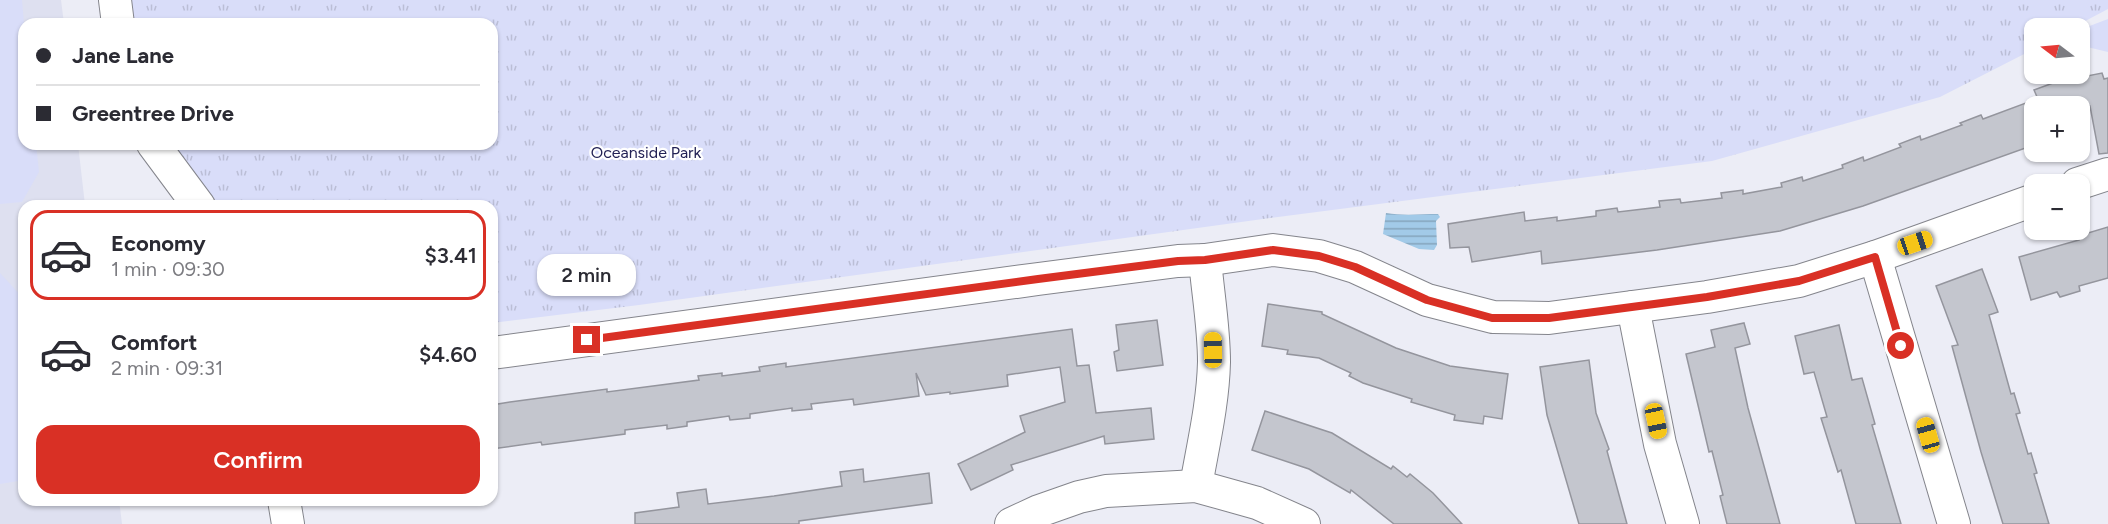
<!DOCTYPE html>
<meta charset="utf-8">
<style>
body{margin:0;font-family:Figtree,sans-serif;background:#f7f7f7;color:#2b2b33;height:100vh;display:flex;flex-direction:column;font-size:22px;white-space:nowrap}
*{box-sizing:border-box;margin:0}
p{font-size:20px;color:#7c7c81}
.icon{flex:none;width:33px;height:33px;fill:none;stroke:currentColor;stroke-width:2;stroke-linecap:round;stroke-linejoin:round}
.map{position:relative;flex:1;overflow:hidden}
.drawer{position:absolute;left:18px;top:200px;width:480px;height:306px;display:flex;flex-direction:column;background:#fff;border-radius:18px;box-shadow:0 2px 4px #0004}
.drawer>*{flex:none}
.banner{position:absolute;left:18px;top:18px;width:480px;height:132px;border-radius:18px;box-shadow:0 2px 4px #0004;display:grid;align-content:center;height:132px;padding:0 18px;background:#fff}
.needle{width:39px;rotate:286deg}
.buttons{position:absolute;left:2024px;top:18px;display:grid;gap:12px}
.buttons a{display:grid;place-items:center;width:66px;height:66px;border-radius:12px;background:#fff;box-shadow:0 2px 4px #0004;font-size:30px}
.end{position:absolute;width:27px;height:27px;margin:-14px;border:8px solid #d93025;background:#fff;box-shadow:0 0 0 3px #fff}
.from{border-radius:50%}
.bubble{position:absolute;height:42px;border-radius:18px;background:#fff;box-shadow:0 2px 4px #0004;font-size:20px;font-weight:600;line-height:42px;text-align:center}
.car{position:absolute;width:18px;height:36px;margin:-18px -9px;border-radius:8px;box-shadow:0 0 4px 2px #0007;background:linear-gradient(#f5c518 24%,#345 0 40%,#f5c518 0 76%,#345 0 86%,#f5c518 0)}
.banner b{display:flex;align-items:center;gap:21px;height:57px;font-size:22px}
.banner b+b{border-top:2px solid #e1e1e2}
.banner i{width:15px;height:15px;background:#2b2b33}
ul{padding:10px 0 0;list-style:none}
li{display:flex;align-items:center;gap:18px;height:90px;margin:0 12px 9px;padding:0 6px;border:3px solid transparent;border-radius:18px}
li div{flex:1}
li b{display:block;font-size:22px}
li em{font-style:normal;font-weight:600}
li.on{border-color:#d93025}
li>.icon{width:54px;height:54px;stroke-width:1.5}
.button{display:flex;gap:12px;margin-top:auto;padding:12px 18px}
.button a{flex:1;height:69px;border-radius:18px;background:#d93025;color:#fff;font-size:24px;font-weight:600;line-height:69px;text-align:center}
.map>svg:first-child{display:block}
.built{fill:#dee0f0}
.grass{fill:#d9ddf9}
.park{fill:url(#park-tufts)}
.water{fill:url(#water-rules)}
.building{fill:#c4c6ce;stroke:#94959d;stroke-width:1.5}
.lines{fill:none;stroke-linecap:round;stroke-linejoin:round}
.minor-casing{stroke:#84858c;stroke-width:34}
.minor{stroke:#fff;stroke-width:32}
.route{stroke:#d93025;stroke-width:8}
.labels{text-anchor:middle;dominant-baseline:central;stroke-width:4.5;stroke-linejoin:round;paint-order:stroke}
.park-label{font-size:16px;fill:#232255;stroke:#fff}
</style>
<div class="map">
<svg width="2108" height="524" viewBox="0 0 2108 524">
<defs>
<pattern id="park-tufts" width="24" height="20" patternUnits="userSpaceOnUse" patternTransform="scale(1.5)"><rect width="24" height="20" fill="#d9ddf9"/><path d="M3 7l-1-3M5 7V3M7 7l1-3M15 17l-1-3M17 17v-4M19 17l1-3" fill="none" stroke="#bbbed6"/></pattern>
<pattern id="water-rules" width="6" height="5" patternUnits="userSpaceOnUse" patternTransform="scale(1.5)"><rect width="6" height="5" fill="#a2cae8"/><path d="M0 2.5h6" fill="none" stroke="#85a5bd"/></pattern>
</defs>
<rect width="100%" height="100%" fill="#ecedf6"/>
<path class="built" d="M0,0H61L64,24H24V144H78L85,205L24,206V500H119L122,524H0Z"/>
<g class="grass">
<path d="M0,0H22L24,24V144H36L39,172L22,202L0,204Z"/>
<path d="M2108,19V52L2079,45V30Z"/>
<path d="M0,273L24,299V480L0,484Z"/>
</g>
<path class="park" d="M130,0H2108V9L2072,28H2034V49L1940,97L1712,161L1278,217L639,305L492,323V206L214,205L171,144H492V24H133Z"/>
<path class="water" d="M1386,213C1403,216 1421,214 1438,214L1440,217L1436,221L1437,245L1434,250L1419,249L1383,234Z"/>
<g class="building">
<path d="M2102,73L2104,79L2108,78V153L2099,154L2090,106H2041L2034,90L2061,80L2062,81Z"/>
<path d="M2034,100V145L1863,206L1780,231L1657,250L1542,264L1541,251L1472,262L1469,247L1450,248L1448,224L1524,212L1525,221L1557,217V221L1596,216V211L1617,208L1618,212L1660,207L1659,201L1680,199L1681,203L1722,198L1721,193L1743,190V194L1782,187L1781,183L1802,177L1803,181L1843,168L1842,165L1863,157L1864,161L1901,147L1899,144L1920,136L1921,140L1962,125L1960,123L1981,115L1983,119Z"/>
<path d="M2108,227V278L2079,286L2080,291L2060,297L2057,292L2031,300L2019,257L2079,240L2078,236Z"/>
<path d="M1982,269L1998,312L1989,315L2011,394L2014,393L2020,413L2016,414L2028,454L2031,453L2037,473L2034,474L2049,524H2003L1981,452L1952,346L1958,345L1936,286Z"/>
<path d="M1268,304L1322,312V314L1396,348L1450,366L1508,374L1502,419L1484,416L1483,424L1454,420L1455,415L1411,402L1412,399L1363,383L1349,376L1351,373L1319,358L1287,354L1288,350L1262,346Z"/>
<path d="M1157,320L1163,365L1117,371L1114,352L1119,350L1116,325Z"/>
<path d="M1744,323L1750,344L1735,348L1748,408L1780,524H1727L1720,496L1723,495L1712,451L1709,452L1686,354L1715,347L1711,330Z"/>
<path d="M1839,325L1852,380L1862,378L1875,424L1872,425L1901,524H1856L1841,470L1838,472L1821,418L1827,417L1814,372L1804,374L1795,336Z"/>
<path d="M1072,329L1077,366L1089,365L1096,413L1151,408L1154,439L1105,444L1104,436L1011,465L1013,470L971,490L958,464L1025,432L1020,416L1065,402L1060,367L1007,375L1008,386L950,394V392L926,395L916,373L919,396L854,405L853,399L811,404L812,409L792,411V408L750,414V418L730,420L729,416L687,422V426L667,429V425L625,430V434L542,445L541,442L492,449V405L510,402L607,389V392L699,380L698,376L722,373V376L760,371L759,367L786,363V367Z"/>
<path d="M1589,360L1596,413L1609,449L1607,451L1627,524H1579L1547,415L1540,367Z"/>
<path d="M1265,411L1332,433L1391,469L1393,466L1407,477L1410,474L1433,493L1462,524H1394L1351,490L1350,493L1309,469L1252,450Z"/>
<path d="M863,469L864,482L929,473L932,503L799,521V524H635V513L679,507L677,493L706,489L708,504L774,496L842,486L840,472Z"/>
</g>
<g class="lines">
<defs>
<g id="minor">
<path d="M115,0L118,24"/>
<path d="M153,144L199,206"/>
<path d="M2077,184L2108,174"/>
<path d="M1875,257L1954,524"/>
<path d="M1633,307L1660,444L1683,524"/>
<path d="M492,353L1038,279L1178,261L1205,260L1273,250L1319,256L1355,267L1427,300L1493,317L1549,318L1707,297L1799,281L1875,257L2034,200"/>
<path d="M1196,486C1203,445 1213,404 1214,362C1214,328 1208,294 1205,260"/>
<path d="M284,500L288,524"/>
<path d="M1011,524L1039,511L1079,497L1106,491L1196,486L1257,503L1304,524"/>
</g>
</defs>
<use href="#minor" class="minor-casing"/>
<use href="#minor" class="minor"/>
</g>
<g class="lines">
<path class="route" d="M587,340L1038,279L1178,261L1205,260L1273,250L1319,256L1355,267L1427,300L1492,318H1549L1707,297L1799,281L1875,257L1901,346"/>
</g>
<g class="labels">
<g class="park-label">
<text x="646" y="152">Oceanside Park</text>
</g>
</g>
</svg>
<div class="buttons">
<a><svg class="needle" viewBox="-14 -14 28 28"><path d="M0-13l5 13h-10z" fill="#e53935"/><path d="M0 13l5-13h-10z" fill="#7c7c81"/></svg></a>
<a>+</a>
<a>−</a>
</div>
<i class="end from" style="left:1901px;top:346px"></i>
<i class="end" style="left:587px;top:340px"></i>
<div class="bubble" style="left:537px;top:254px;width:99px">2 min</div>
<i class="car" style="left:1915px;top:243px;rotate:71deg"></i>
<i class="car" style="left:1213px;top:350px;rotate:359deg"></i>
<i class="car" style="left:1656px;top:421px;rotate:168deg"></i>
<i class="car" style="left:1928px;top:435px;rotate:344deg"></i>
<div class="banner">
<b><i class="from"></i>Jane Lane</b>
<b><i></i>Greentree Drive</b>
</div>
<section class="drawer">
<ul>
<li class="on"><svg class="icon" aria-label="car" viewBox="0 0 24 24"><path d="M5 17H2v-5l4-1 3-4h7l3 4 3 1v5h-3M9 17h6M6 11h13"/><circle cx="7" cy="17" r="2"/><circle cx="17" cy="17" r="2"/></svg><div><b>Economy</b><p>1 min · 09:30</p></div><em>$3.41</em></li>
<li><svg class="icon" aria-label="car" viewBox="0 0 24 24"><path d="M5 17H2v-5l4-1 3-4h7l3 4 3 1v5h-3M9 17h6M6 11h13"/><circle cx="7" cy="17" r="2"/><circle cx="17" cy="17" r="2"/></svg><div><b>Comfort</b><p>2 min · 09:31</p></div><em>$4.60</em></li>
</ul>
<div class="button"><a>Confirm</a></div>
</section>
</div>
